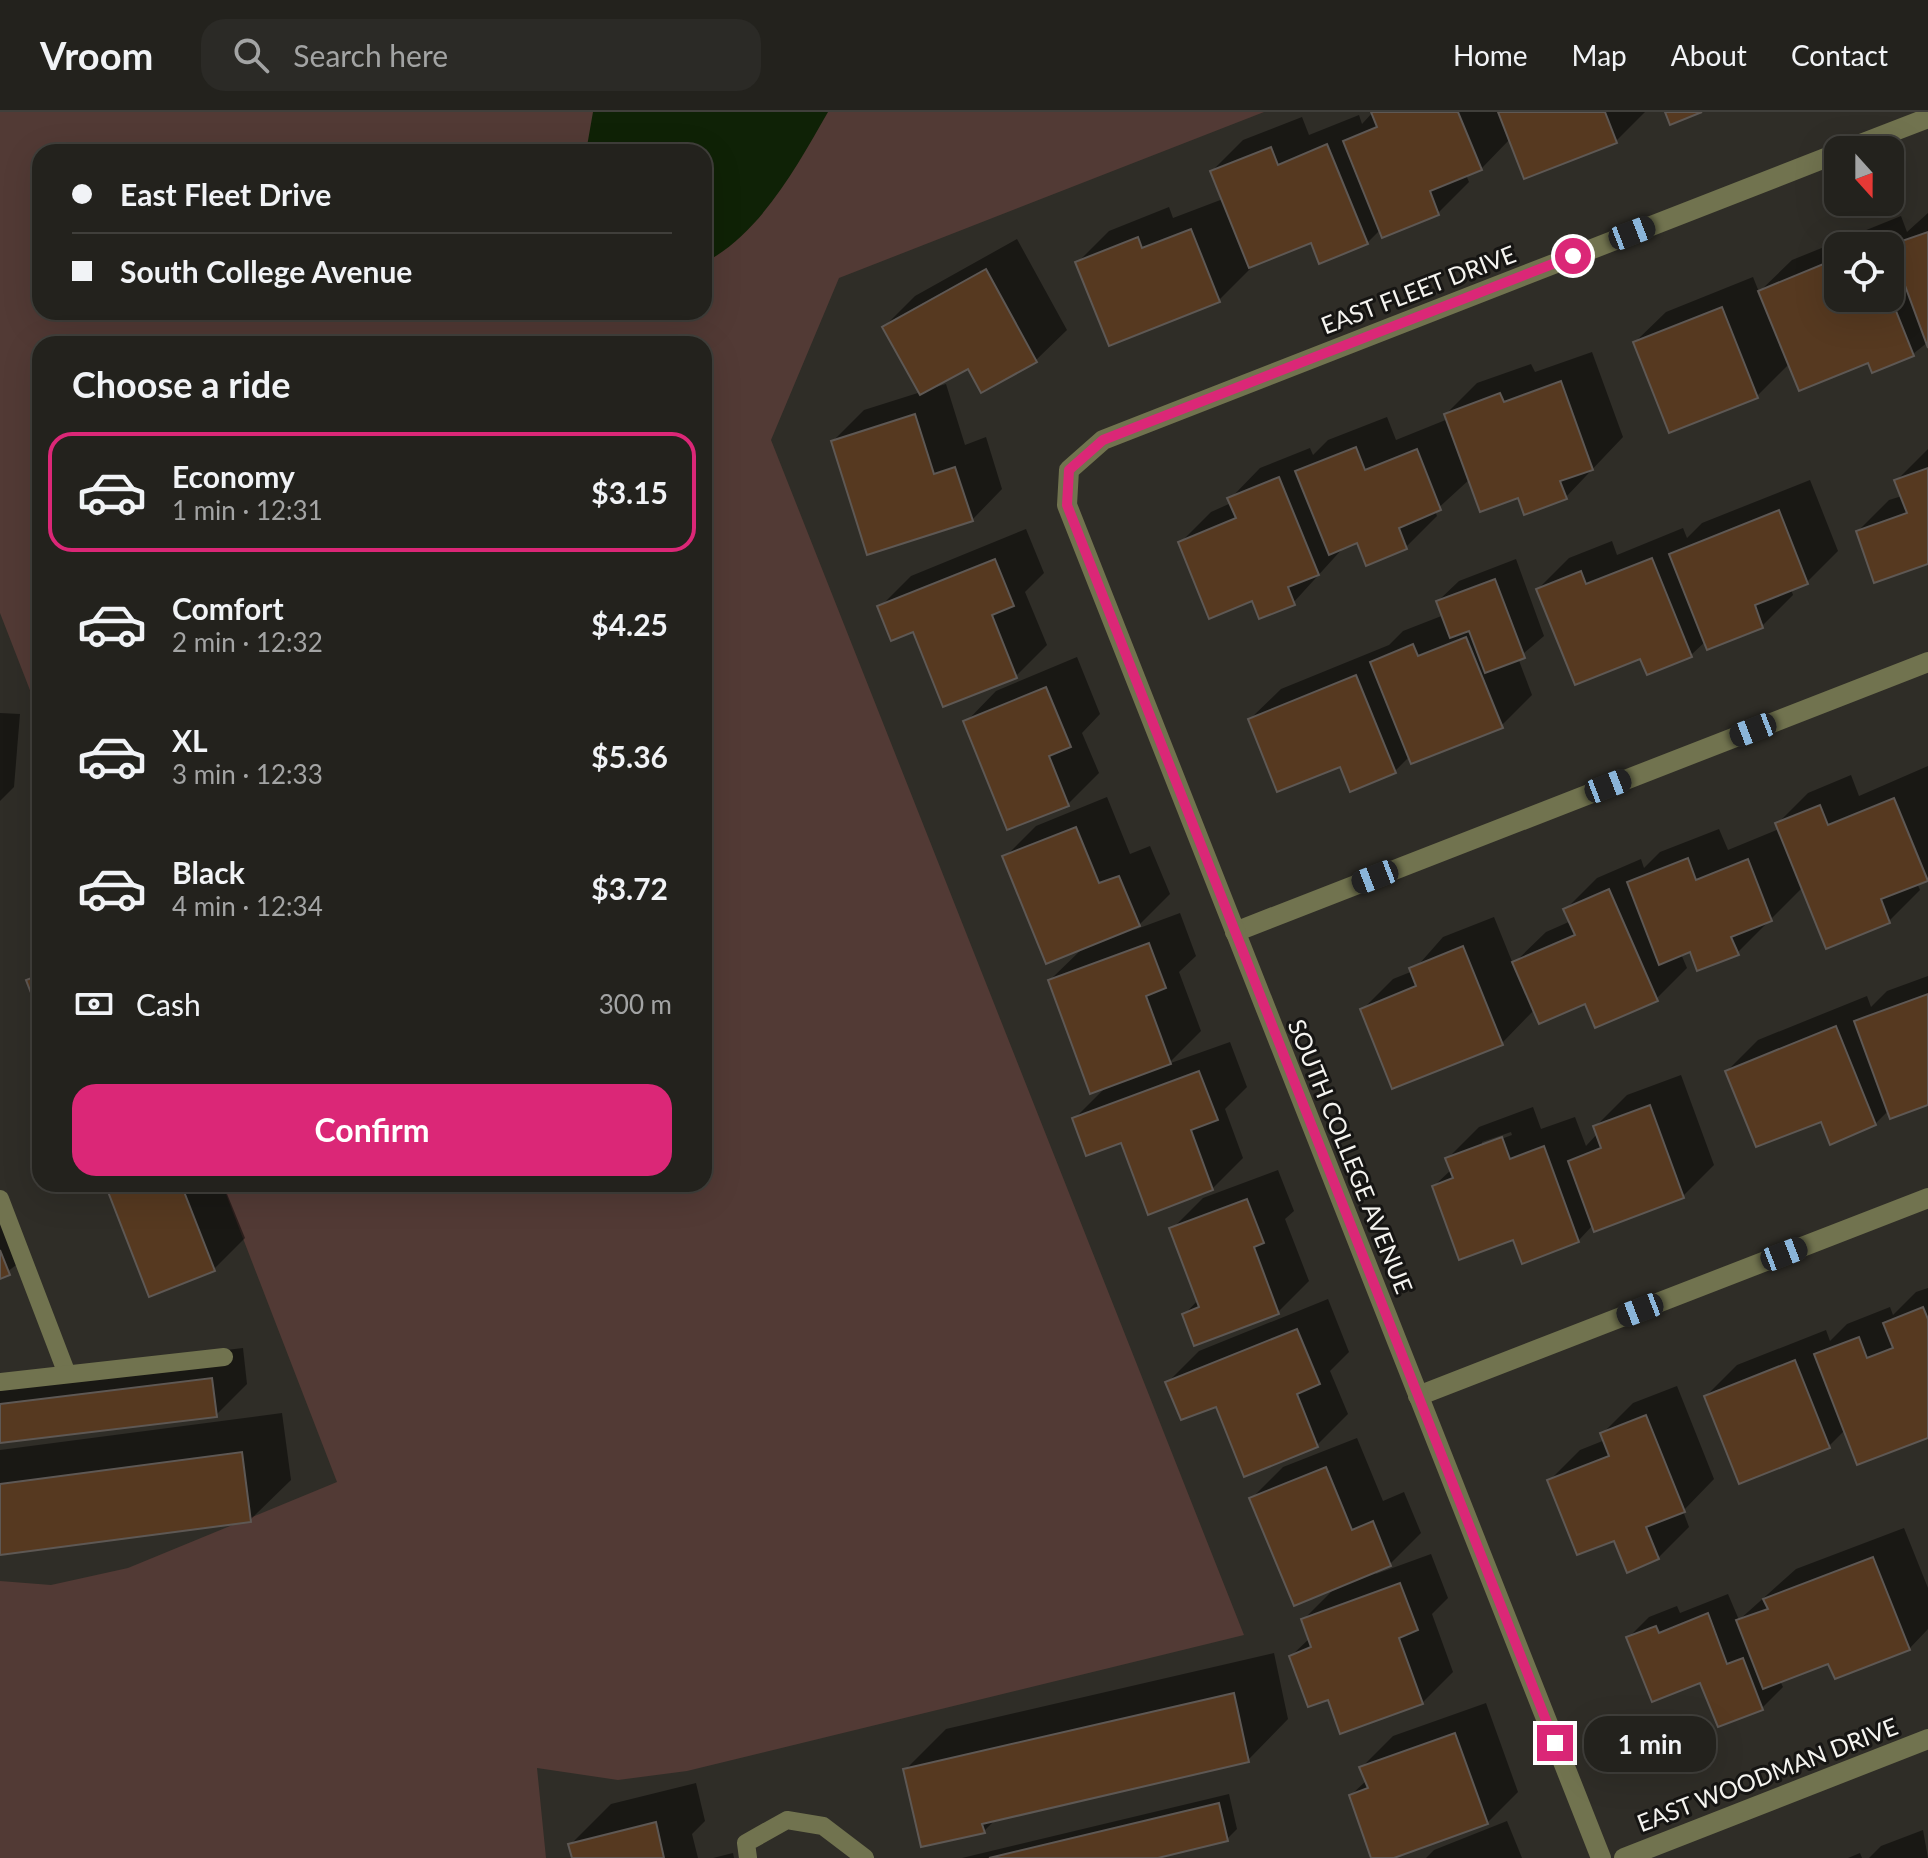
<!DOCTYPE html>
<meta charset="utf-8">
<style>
body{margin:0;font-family:Lato,sans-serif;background:#2b2a26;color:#f1f3f6;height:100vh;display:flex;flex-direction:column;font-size:30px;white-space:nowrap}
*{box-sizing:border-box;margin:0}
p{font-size:26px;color:#a3a4a4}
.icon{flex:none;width:44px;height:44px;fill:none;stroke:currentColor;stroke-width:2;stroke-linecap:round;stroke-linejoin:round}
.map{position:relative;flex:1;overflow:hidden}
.side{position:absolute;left:32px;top:224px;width:680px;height:856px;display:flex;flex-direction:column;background:#23221d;border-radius:24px;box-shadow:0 8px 32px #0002,0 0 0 2px #403f3b}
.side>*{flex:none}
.top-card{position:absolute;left:32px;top:32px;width:680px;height:176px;border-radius:24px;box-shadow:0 8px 32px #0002,0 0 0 2px #403f3b;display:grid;align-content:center;height:176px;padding:0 40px;background:#23221d}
.needle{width:52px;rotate:159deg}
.controls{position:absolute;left:1824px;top:24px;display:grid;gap:16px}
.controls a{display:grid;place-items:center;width:80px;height:80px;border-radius:16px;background:#23221d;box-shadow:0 8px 32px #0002,0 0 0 2px #403f3b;font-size:40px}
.end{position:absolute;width:36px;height:36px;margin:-18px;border:10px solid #db2777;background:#fff;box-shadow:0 0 0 4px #fff}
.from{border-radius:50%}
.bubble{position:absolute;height:56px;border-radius:24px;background:#23221d;box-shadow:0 8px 32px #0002,0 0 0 2px #403f3b;font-size:26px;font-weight:700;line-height:56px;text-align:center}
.car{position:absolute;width:24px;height:48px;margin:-24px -12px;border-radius:10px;box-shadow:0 0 6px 2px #0007;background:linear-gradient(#222 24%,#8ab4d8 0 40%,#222 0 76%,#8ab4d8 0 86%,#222 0)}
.top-card b{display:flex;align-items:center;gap:28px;height:76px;font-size:30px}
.top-card b+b{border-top:2px solid #403f3b}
.top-card i{width:20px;height:20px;background:#f1f3f6}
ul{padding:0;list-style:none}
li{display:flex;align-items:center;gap:24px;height:120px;margin:0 16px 12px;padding:0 24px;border:4px solid transparent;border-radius:24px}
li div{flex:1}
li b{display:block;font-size:30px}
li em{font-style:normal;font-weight:700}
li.active{border-color:#db2777}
li>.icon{width:72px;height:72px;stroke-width:1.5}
h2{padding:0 40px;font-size:36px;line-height:96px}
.pay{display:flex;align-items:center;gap:20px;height:88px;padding:0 40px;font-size:30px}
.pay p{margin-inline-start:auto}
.button{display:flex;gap:16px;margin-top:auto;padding:16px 40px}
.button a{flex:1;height:92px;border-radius:24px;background:#db2777;color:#fff;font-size:32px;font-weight:700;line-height:92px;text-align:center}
header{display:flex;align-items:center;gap:48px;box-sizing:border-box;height:112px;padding:0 40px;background:#23221d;border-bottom:2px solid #403f3b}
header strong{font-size:38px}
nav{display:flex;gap:44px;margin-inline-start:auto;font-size:28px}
.search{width:560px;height:72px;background:#2b2a26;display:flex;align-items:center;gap:20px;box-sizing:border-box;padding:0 28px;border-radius:24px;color:#a3a4a4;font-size:30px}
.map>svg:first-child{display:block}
.green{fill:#523a35;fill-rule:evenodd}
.water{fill:#0f2206}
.shadow{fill:#0007;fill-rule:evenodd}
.building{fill:#563920;stroke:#5e5854;stroke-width:2}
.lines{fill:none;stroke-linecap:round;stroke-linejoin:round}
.lane{stroke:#71734f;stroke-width:18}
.street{stroke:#71734f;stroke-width:20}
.route{stroke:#db2777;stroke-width:10}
.labels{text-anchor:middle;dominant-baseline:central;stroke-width:6;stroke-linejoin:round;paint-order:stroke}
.street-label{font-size:24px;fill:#f5f4f0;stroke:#161513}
</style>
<header>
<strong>Vroom</strong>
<div class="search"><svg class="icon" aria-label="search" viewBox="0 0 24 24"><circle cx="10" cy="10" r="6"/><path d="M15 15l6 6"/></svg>Search here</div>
<nav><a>Home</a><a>Map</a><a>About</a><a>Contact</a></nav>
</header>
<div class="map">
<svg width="1928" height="1746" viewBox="0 0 1928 1746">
<rect width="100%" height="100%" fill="#2f2d27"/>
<path class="green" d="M0,0H1264L839,166L771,328L1244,1523L687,1659L618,1668L537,1656L546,1746H0V1469L51,1473L128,1456L337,1370L222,1072H704V232H40V604L0,501ZM40,40H704V200H40Z"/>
<path class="water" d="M593,0H828C797,54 761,121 704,151V40H586Z"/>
<g class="shadow">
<path d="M1373,0H1645L1616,29L1510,27L1481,57L1466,63L1469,70L1438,101L1381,117L1367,131L1312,129L1249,154L1250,157L1219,188L1078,150L1109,119L1169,95L1173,106L1223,87L1212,59L1243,28L1302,5L1309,23L1359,3L1362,12Z"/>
<path d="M1928,101V230L1913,242L1790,251L1757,284L1670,318L1635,230L1666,200L1753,165L1759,180L1792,148L1901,104L1907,120ZM1838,134H1890V186H1838Z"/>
<path d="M1017,127L1067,218L1036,248L982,278L969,254L932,276L946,272L965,333L986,325L1002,377L972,408L833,329L864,298L921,280L884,215L915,184Z"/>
<path d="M1592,240L1623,325L1566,385L1519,384L1470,367L1435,399L1437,404L1406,435L1358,429L1344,435L1293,491L1253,487L1180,431L1211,400L1231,391L1230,387L1260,356L1310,336L1313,343L1328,328L1387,305L1396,328L1448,307L1446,302L1477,271L1531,252L1535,260Z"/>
<path d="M1928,337V449L1858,419L1889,388L1902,384L1897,368Z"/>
<path d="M1810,368L1838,439L1807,470L1791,477L1793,483L1762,514L1706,529L1691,543L1641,545L1538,477L1569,446L1612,429L1617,443L1683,416L1687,426L1702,411Z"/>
<path d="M1026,417L1044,461L1025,480L1047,533L1016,564L914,518L880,495L911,464Z"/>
<path d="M1516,447L1544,524L1518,546L1532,583L1501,614L1410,644L1395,659L1341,652L1250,607L1281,577L1389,533L1403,519L1444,503L1438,489L1459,469Z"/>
<path d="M1077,545L1100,602L1082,621L1099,661L1068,692L966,610L996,579Z"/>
<path d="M0,601L20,602L14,675L0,689Z"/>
<path d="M1928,654V766L1917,771L1920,778L1889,809L1803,775L1737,841L1691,838L1681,842L1687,856L1656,887L1587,890L1535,897L1502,931L1362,898L1393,867L1413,859L1443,825L1494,805L1513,852L1546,820L1571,809L1566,797L1597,766L1641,747L1644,756L1660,740L1719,717L1728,738L1779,717L1777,712L1808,681L1851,663L1859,684Z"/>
<path d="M1107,685L1130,742L1150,734L1170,782L1134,818L1180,801L1196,844L1179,860L1201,919L1168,952L1230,930L1247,975L1225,997L1243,1046L1212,1077L1075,1006L1107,974L1050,868L1084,835L1005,745L1036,714Z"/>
<path d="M1928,864V991L1889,998L1875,1012L1822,1007L1727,959L1758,928L1867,884L1871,895L1887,879Z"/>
<path d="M1681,963L1714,1053L1683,1084L1593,1113L1578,1129L1514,1126L1434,1074L1452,1057L1448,1046L1479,1015L1533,995L1541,1017L1575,1005L1586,1034L1598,1021L1596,1014L1627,983ZM1511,1020L1512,1023L1482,1034V1030Z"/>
<path d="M1278,1058L1294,1099L1285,1107L1309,1169L1278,1200L1184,1203L1198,1188L1172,1117L1203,1086Z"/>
<path d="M108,1072H223L245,1126L214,1157Z"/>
<path d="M0,1106L19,1151L0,1165Z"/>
<path d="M1928,1176V1324L1846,1317L1829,1334L1706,1284L1737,1253L1826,1218L1830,1229L1847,1212L1890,1195L1893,1203L1916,1180Z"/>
<path d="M1328,1187L1349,1240L1330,1259L1348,1302L1317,1333L1245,1362L1217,1292L1168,1270L1199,1239Z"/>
<path d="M243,1236L247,1272L216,1303L0,1329V1265Z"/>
<path d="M1677,1274L1714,1367L1683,1399L1689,1415L1658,1446L1615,1426L1549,1369L1580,1338L1605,1328L1602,1322L1633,1291Z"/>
<path d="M282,1301L291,1368L250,1408L0,1441V1338Z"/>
<path d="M1357,1326L1383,1389L1404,1380L1421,1421L1390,1452L1374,1459L1376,1462L1431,1442L1448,1486L1432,1502L1453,1560L1422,1591L1329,1586L1291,1544L1310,1526L1303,1508L1337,1474L1252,1386L1283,1355Z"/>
<path d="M1904,1416L1928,1476V1517L1909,1537L1829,1549L1780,1569L1783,1575L1762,1596L1702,1569L1629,1525L1649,1505L1677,1494L1680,1501L1728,1482L1739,1508L1796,1457Z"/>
<path d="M1274,1541L1288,1607L1248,1648L996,1707L984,1719L905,1658L946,1617Z"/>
<path d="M1486,1591L1518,1680L1487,1711L1388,1746H1373L1351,1683L1367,1668L1362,1655L1393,1624Z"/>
<path d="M696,1671L705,1709L692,1722L698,1746H574L571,1732L611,1692Z"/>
<path d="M1229,1682L1237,1717L1227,1727L1149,1746H962Z"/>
<path d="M1507,1709L1522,1746H1426L1434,1738Z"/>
<path d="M1923,1718L1928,1746H1869L1881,1734Z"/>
<path d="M733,1741L734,1746H713Z"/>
<path d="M1860,1741L1862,1746H1848Z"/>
</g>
<g class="building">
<path d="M1371,0H1458L1482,58L1430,79L1439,103L1382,126L1343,29L1377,15Z"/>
<path d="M1498,0H1605L1617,31L1524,67Z"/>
<path d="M1665,0H1702L1670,13Z"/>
<path d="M1327,32L1368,132L1319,152L1311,131L1249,156L1210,59L1271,35L1278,53Z"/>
<path d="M1191,117L1220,190L1109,234L1075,150L1138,125L1142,136Z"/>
<path d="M1928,120V236L1890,133Z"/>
<path d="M1838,146V186L1890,184L1914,244L1872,261L1868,251L1799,279L1758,179Z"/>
<path d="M986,157L1037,250L981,281L968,257L920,283L882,215Z"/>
<path d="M1722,195L1758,286L1669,321L1633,230Z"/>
<path d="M1561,269L1593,358L1560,369L1567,387L1524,403L1518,386L1480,400L1444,302L1500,281L1504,290Z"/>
<path d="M915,302L934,362L955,355L973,409L867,443L831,329Z"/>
<path d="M1356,335L1365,358L1417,337L1441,398L1399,416L1407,437L1366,454L1357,431L1329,443L1295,359Z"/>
<path d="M1928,356V452L1874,471L1856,419L1907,401L1894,368Z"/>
<path d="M1279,365L1319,463L1288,475L1295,493L1259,507L1252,489L1209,507L1178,430L1236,406L1227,386Z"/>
<path d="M1779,398L1808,472L1755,493L1763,516L1707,538L1669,442Z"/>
<path d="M1652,446L1692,545L1647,563L1640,547L1575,573L1536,477L1581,459L1586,472Z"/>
<path d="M995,447L1014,494L992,503L1017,566L943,595L913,520L891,529L877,494Z"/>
<path d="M1495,467L1525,546L1485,561L1469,519L1450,526L1436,489Z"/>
<path d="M1466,525L1503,616L1411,652L1370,550L1413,532L1418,544Z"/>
<path d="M1356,563L1396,661L1350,680L1340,655L1277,680L1248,607Z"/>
<path d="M1046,575L1071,635L1049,644L1069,694L1007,718L963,609Z"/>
<path d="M1894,686L1928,769L1881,787L1890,811L1826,837L1775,711L1820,693L1828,713Z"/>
<path d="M1076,715L1099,771L1119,764L1140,814L1046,852L1002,744Z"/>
<path d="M1688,746L1696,768L1748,747L1772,809L1731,825L1739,843L1697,859L1690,840L1659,853L1627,770Z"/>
<path d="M1609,777L1658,889L1595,916L1585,892L1539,912L1512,850L1575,823L1563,797Z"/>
<path d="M1149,831L1166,876L1146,884L1171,952L1090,982L1048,868Z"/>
<path d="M1463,834L1503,933L1392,977L1360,897L1416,874L1409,856Z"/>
<path d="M40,863V904L26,868Z"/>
<path d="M1928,882V993L1890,1007L1854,909Z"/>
<path d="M1836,914L1876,1013L1830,1033L1821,1010L1756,1035L1725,959Z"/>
<path d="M1199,959L1218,1008L1191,1018L1213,1078L1148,1103L1121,1031L1086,1044L1072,1006Z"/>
<path d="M1650,993L1684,1086L1594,1120L1568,1049L1601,1036L1593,1014Z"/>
<path d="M1502,1025L1510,1047L1544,1034L1579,1130L1522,1152L1513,1128L1459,1148L1432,1074L1453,1066L1445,1046Z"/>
<path d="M105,1072H181L215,1159L149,1185Z"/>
<path d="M1247,1087L1264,1131L1254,1135L1279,1202L1194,1234L1182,1202L1199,1195L1169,1116Z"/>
<path d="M0,1138L10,1163L0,1167Z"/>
<path d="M1923,1195L1928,1207V1326L1857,1353L1814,1242L1859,1225L1867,1246L1893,1236L1883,1211Z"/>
<path d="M1297,1217L1320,1272L1297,1282L1318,1335L1244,1365L1216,1295L1181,1308L1165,1270Z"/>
<path d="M1795,1248L1830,1336L1739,1372L1704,1284Z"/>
<path d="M212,1266L217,1305L0,1331V1292Z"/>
<path d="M1646,1303L1685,1400L1646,1415L1659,1447L1627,1461L1614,1429L1577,1443L1547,1368L1609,1344L1600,1321Z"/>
<path d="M242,1340L251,1410L0,1443V1372Z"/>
<path d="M1326,1355L1352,1418L1373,1409L1391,1454L1294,1494L1249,1386Z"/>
<path d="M1873,1445L1910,1538L1835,1567L1828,1552L1763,1577L1736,1508L1768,1497L1763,1487Z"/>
<path d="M1400,1471L1418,1518L1399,1526L1423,1592L1340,1622L1328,1588L1308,1595L1289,1544L1311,1535L1301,1507Z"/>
<path d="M1708,1501L1727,1552L1743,1546L1763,1598L1718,1615L1700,1571L1652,1590L1626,1525L1656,1514L1659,1521Z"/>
<path d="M1234,1581L1249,1650L982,1712L985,1721L921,1735L903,1657Z"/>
<path d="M1455,1621L1488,1712L1394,1746H1371L1349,1683L1368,1676L1359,1655Z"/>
<path d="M1219,1691L1228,1729L1158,1746H989Z"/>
<path d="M656,1710L664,1746H572L568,1732Z"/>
</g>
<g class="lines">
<g class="lane">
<path d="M0,1087L67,1262"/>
<path d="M0,1270L224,1245"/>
<path d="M748,1746L746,1731L787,1708L823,1714L865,1746"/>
</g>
<g class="street">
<path d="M1845,38L1928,6"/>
<path d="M1235,820L1928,550"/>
<path d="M1418,1284L1928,1086"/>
<path d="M1601,1746L1067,393L1069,358L1103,328L1838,41"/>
<path d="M1624,1746L1928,1627"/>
</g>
</g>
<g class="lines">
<path class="route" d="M1555,1631L1067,393L1069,358L1103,328L1573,144"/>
</g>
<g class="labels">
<g class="street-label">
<text transform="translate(1418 177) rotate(-21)">EAST FLEET DRIVE</text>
<text transform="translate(1351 1044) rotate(68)">SOUTH COLLEGE AVENUE</text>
<text transform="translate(1767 1662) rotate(-21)">EAST WOODMAN DRIVE</text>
</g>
</g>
</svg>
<div class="controls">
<a><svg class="needle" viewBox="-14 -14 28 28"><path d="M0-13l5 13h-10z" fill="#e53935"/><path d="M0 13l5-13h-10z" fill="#a3a4a4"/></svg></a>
<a><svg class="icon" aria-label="locate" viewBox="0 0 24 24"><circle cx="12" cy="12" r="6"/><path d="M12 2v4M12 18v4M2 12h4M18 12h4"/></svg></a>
</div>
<i class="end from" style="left:1573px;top:144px"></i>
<i class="end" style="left:1555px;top:1631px"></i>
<div class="bubble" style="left:1584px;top:1604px;width:132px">1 min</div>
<i class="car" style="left:1632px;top:121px;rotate:69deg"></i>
<i class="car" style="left:1753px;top:618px;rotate:249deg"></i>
<i class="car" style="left:1608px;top:674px;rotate:69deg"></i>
<i class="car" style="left:1375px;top:765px;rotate:249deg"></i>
<i class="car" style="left:1784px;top:1142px;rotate:69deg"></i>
<i class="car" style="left:1640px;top:1198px;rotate:249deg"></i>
<div class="top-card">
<b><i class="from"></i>East Fleet Drive</b>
<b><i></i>South College Avenue</b>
</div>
<section class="side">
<h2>Choose a ride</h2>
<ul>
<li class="active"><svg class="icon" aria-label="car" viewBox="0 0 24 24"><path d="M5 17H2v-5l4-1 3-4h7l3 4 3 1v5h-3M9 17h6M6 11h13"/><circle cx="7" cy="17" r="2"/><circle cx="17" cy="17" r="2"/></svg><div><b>Economy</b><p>1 min · 12:31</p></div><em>$3.15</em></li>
<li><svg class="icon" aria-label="car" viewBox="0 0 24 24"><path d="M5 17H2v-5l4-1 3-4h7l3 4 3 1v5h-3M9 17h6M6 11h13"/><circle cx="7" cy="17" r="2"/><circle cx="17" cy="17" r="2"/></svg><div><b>Comfort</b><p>2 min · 12:32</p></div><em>$4.25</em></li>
<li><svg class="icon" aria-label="car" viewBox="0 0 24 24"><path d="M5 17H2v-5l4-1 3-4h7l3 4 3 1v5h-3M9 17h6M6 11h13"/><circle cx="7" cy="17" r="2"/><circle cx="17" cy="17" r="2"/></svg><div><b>XL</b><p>3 min · 12:33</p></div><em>$5.36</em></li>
<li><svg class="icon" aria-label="car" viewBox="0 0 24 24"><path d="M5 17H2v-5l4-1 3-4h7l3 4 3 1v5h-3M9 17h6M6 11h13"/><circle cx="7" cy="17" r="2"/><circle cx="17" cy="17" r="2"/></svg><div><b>Black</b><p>4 min · 12:34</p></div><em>$3.72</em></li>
</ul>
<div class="pay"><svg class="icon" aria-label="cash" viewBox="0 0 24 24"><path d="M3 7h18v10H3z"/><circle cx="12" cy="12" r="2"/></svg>Cash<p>300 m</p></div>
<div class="button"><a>Confirm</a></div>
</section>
</div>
